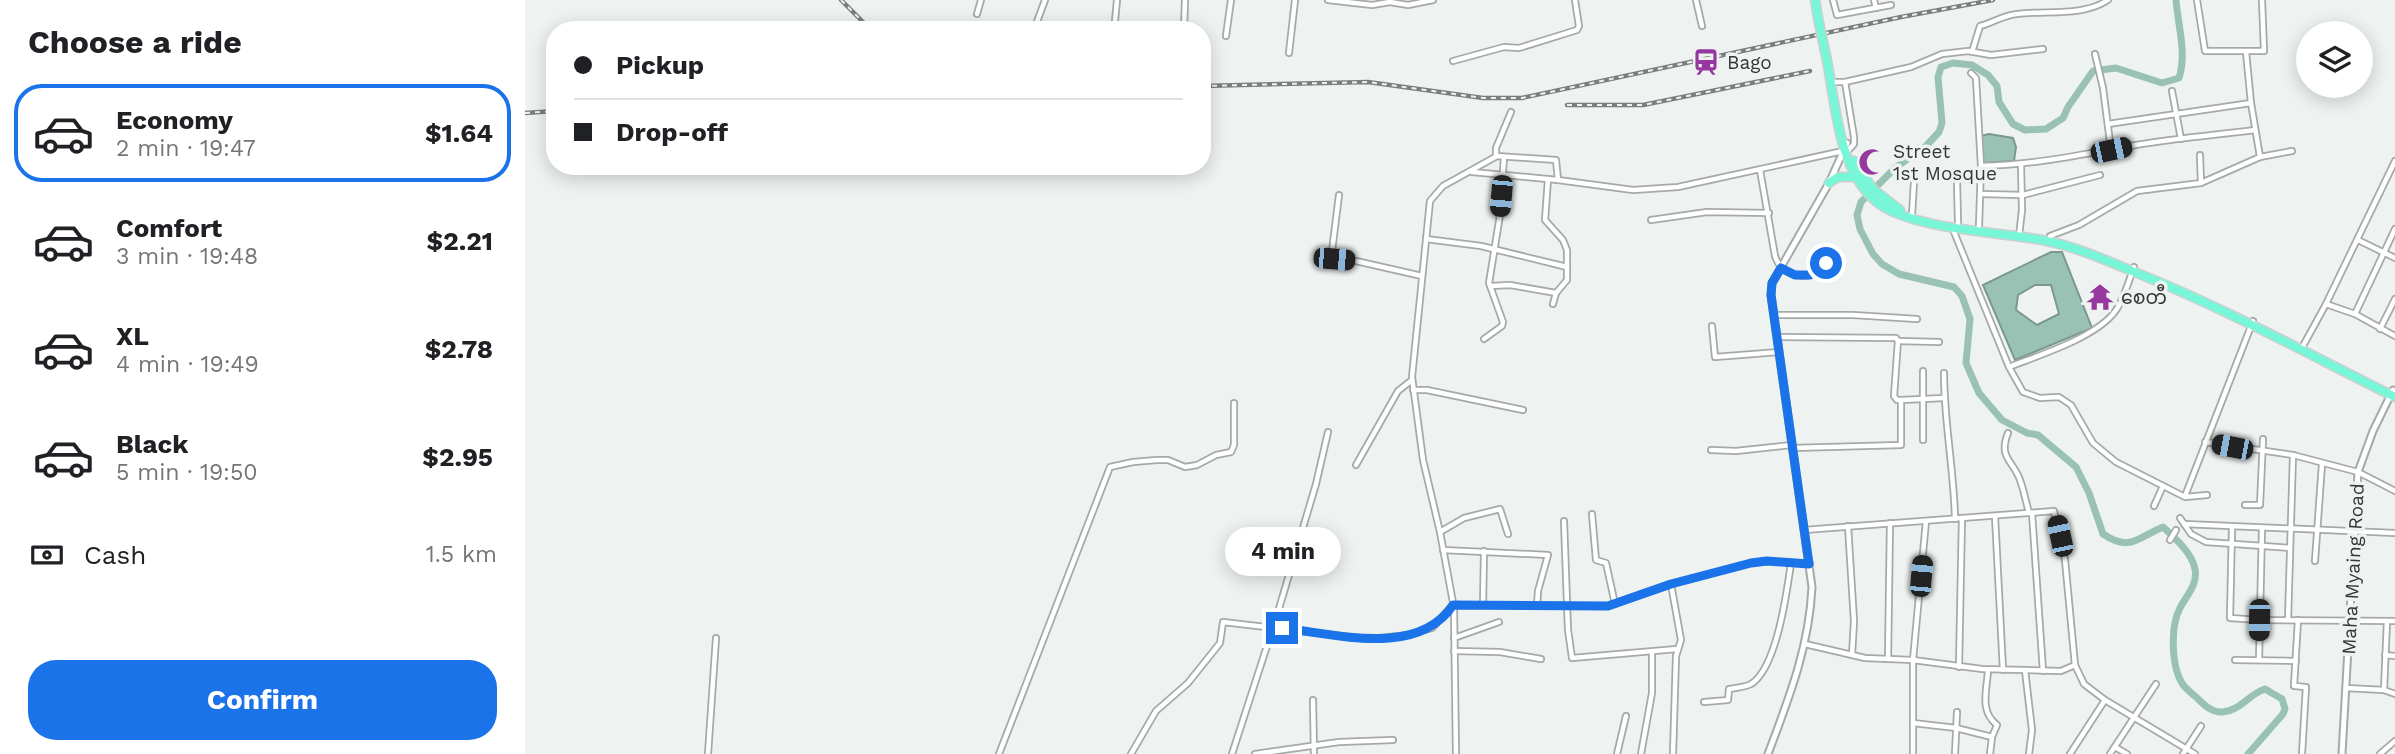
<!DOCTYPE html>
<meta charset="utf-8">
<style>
body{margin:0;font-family:"Work Sans","Noto Sans Myanmar",sans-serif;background:#f2f2f2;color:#202124;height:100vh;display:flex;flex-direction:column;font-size:26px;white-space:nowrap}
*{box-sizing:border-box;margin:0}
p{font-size:23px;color:#757577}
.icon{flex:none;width:38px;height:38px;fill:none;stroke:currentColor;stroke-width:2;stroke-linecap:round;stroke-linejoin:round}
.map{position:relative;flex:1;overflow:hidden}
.panel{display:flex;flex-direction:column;background:#fff;width:525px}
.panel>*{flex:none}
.banner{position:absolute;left:21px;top:21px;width:665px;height:154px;border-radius:28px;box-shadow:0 4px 18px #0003;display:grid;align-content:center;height:154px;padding:0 28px;background:#fff}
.tools{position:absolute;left:1771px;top:21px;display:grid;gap:14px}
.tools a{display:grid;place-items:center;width:77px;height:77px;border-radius:50%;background:#fff;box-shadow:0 4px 18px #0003;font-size:35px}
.end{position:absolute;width:32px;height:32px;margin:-16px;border:9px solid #1a73e8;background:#fff;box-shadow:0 0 0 4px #fff}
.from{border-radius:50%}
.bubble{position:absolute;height:49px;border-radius:24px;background:#fff;box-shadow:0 4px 18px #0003;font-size:23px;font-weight:700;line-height:49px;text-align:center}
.car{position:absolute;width:21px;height:42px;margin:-21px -10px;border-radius:9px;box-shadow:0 0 5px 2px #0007;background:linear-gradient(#222 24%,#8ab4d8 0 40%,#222 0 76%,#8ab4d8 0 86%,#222 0)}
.banner b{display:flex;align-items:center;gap:24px;height:66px;font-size:26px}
.banner b+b{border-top:2px solid #e0e0e0}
.banner i{width:18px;height:18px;background:#202124}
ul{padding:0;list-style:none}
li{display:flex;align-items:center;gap:21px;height:98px;margin:0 14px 10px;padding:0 14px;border:4px solid transparent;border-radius:28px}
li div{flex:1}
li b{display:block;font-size:26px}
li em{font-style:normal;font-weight:700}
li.active{border-color:#1a73e8}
li>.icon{width:63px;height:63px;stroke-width:1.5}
h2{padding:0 28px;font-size:32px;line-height:84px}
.pay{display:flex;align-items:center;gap:18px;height:77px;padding:0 28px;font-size:26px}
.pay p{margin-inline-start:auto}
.action{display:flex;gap:14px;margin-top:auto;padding:14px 28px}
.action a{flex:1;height:80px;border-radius:28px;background:#1a73e8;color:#fff;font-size:28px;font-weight:700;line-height:80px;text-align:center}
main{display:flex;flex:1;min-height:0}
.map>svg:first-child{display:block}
.water{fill:#99c2b5;stroke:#7b988f;stroke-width:2;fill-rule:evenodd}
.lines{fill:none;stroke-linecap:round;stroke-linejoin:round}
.river{stroke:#99c2b5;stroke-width:7}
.minor-casing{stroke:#a5aaa8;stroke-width:8}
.tertiary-casing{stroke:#a5aaa8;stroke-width:9}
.trunk-casing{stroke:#cfcfcf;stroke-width:11}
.minor{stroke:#fff;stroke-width:4.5}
.tertiary{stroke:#fff;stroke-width:5}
.trunk{stroke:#77f7d8;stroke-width:8}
.rail-casing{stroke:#7b7e7d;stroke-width:4.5}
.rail{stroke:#eef3f2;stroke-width:2;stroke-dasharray:5;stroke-linecap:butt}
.trunk-bridge-casing{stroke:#cfcfcf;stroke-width:11;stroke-linecap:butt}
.trunk-bridge{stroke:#77f7d8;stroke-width:8}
.route{stroke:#1a73e8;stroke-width:9}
.labels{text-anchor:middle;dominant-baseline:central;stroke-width:7;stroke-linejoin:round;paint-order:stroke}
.poi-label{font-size:19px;fill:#353736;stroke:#eef3f2;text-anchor:start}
.street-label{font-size:19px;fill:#353736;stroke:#eef3f2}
</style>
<main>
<section class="panel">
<h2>Choose a ride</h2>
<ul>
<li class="active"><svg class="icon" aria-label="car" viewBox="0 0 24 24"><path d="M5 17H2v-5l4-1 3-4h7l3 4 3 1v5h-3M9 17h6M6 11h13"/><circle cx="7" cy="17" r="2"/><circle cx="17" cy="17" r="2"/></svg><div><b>Economy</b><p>2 min · 19:47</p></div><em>$1.64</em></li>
<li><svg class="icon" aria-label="car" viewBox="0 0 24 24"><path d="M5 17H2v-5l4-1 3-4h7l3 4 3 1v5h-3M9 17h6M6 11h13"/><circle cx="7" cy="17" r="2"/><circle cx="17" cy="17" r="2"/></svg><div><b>Comfort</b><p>3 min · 19:48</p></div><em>$2.21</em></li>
<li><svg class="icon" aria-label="car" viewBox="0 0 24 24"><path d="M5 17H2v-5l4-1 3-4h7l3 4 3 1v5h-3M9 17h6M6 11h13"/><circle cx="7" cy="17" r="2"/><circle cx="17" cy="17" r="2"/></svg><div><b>XL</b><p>4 min · 19:49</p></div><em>$2.78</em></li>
<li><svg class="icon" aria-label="car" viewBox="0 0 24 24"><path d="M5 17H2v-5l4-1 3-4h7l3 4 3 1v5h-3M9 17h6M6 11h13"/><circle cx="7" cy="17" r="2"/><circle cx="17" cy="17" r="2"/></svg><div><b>Black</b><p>5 min · 19:50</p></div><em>$2.95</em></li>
</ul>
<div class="pay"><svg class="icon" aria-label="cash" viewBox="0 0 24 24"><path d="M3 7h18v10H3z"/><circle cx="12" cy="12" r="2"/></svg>Cash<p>1.5 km</p></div>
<div class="action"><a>Confirm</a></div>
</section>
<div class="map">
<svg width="1870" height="754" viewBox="0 0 1870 754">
<rect width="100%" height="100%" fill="#eef3f2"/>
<g class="water">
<path d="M1464,134L1488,138L1491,147L1489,161L1457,163L1455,136Z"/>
<path d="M1526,252H1537L1567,328L1490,360L1458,285ZM1510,285H1526L1534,314L1512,325L1491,310L1493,295Z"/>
</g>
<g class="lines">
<path class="river" d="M1651,0C1653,26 1662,53 1654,78L1637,83L1591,68L1568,71L1543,107L1538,118L1521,129L1500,130L1488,124L1474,102L1472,86L1463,75L1447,65L1428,63L1416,67L1413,77L1417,123L1414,132L1401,146L1370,168L1336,202L1332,215L1335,229L1348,254L1357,264L1374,274L1429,287L1437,296L1445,319L1441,363L1454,393L1477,420L1502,433L1513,435L1551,467L1564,493L1578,534C1605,552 1612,538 1638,527C1650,538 1667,553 1670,569C1673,585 1661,596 1655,608C1645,627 1646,669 1659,686C1663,690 1667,694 1671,697C1679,705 1687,713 1698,712C1716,710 1724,694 1740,689L1757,699L1760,709L1758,714L1723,754"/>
<defs>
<g id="minor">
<path d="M803,0L847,5L865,2L883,5L908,0"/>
<path d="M1171,0L1177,26"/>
<path d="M1308,0L1312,15L1366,5"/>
<path d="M1349,0L1351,8"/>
<path d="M1672,0L1680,51H1739L1737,0"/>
<path d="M452,14L456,0"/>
<path d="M590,21L592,0"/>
<path d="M510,27L520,0"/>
<path d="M659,30L660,0"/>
<path d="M701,36L706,0"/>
<path d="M1447,52L1455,26C1467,23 1479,15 1492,14C1520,10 1558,17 1583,0"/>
<path d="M764,53L770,0"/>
<path d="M1570,54L1578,88L1586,150"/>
<path d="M928,61L979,47L994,48L1052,30L1054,26L1050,0"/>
<path d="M1446,73L1451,78L1456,166L1454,226"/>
<path d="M1311,82H1320L1386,67L1417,54L1443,51L1466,55L1518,49"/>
<path d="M1320,82L1329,137V144L1321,153"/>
<path d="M1647,91L1656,139"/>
<path d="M1583,124L1726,103"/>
<path d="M1675,155L1676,183"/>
<path d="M971,156V148L986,112"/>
<path d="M1735,157L1767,151"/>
<path d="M1456,166C1509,165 1559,154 1611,145C1650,138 1691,135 1730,130"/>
<path d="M1235,170L1250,256C1255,272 1272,280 1288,274C1294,271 1295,266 1301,263"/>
<path d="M947,172L1033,180"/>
<path d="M1023,179L1020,220L1038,240L1042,250V280L1031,293L1028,304"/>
<path d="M1432,180L1433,223"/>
<path d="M1456,194L1498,195L1575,175"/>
<path d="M1387,215L1389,182"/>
<path d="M1126,220L1182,212L1244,213"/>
<path d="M1427,227L1484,367L1498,392L1515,398L1534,397L1546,405L1568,443L1591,462L1660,497L1682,495"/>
<path d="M1494,236L1497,210L1496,165"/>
<path d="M1525,236L1554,225L1612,191L1676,183L1735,157L1726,103L1721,52"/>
<path d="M901,239L956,246L1042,267"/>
<path d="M1833,240L1870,258"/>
<path d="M806,259L814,195"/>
<path d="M797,260L831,261L897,276"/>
<path d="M965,286L985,285L1031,293"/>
<path d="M1801,304L1830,314L1870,336"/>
<path d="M1830,314L1870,229"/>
<path d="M1249,315H1328L1392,319"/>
<path d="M1187,326L1190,357L1254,352"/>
<path d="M1855,329L1870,299"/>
<path d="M1252,337L1371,338L1373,341L1369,396L1372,400H1376V445L1267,448"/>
<path d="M959,339L977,326L978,322L964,283L975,215L979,157"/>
<path d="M1373,341L1414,342"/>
<path d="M1778,346L1801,304L1870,161"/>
<path d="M1484,367C1514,355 1577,336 1593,307C1600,295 1604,280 1609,267"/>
<path d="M1398,371V440"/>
<path d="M1419,373C1419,422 1429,470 1430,519"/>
<path d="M888,390H902L998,410"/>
<path d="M1376,400L1419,398"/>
<path d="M1483,433C1473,458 1488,460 1495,480C1499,491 1501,502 1504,513"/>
<path d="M1680,442L1768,455L1833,472L1870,491"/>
<path d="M1186,450L1211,451L1266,445"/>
<path d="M831,465L873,391L887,380"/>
<path d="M1660,496L1728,321"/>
<path d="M1720,505H1735L1738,439"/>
<path d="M1629,506L1638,486"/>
<path d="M1507,513L1518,671"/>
<path d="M1067,514L1071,560L1081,563L1090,604"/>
<path d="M1470,516L1478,670"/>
<path d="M1655,518L1666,534L1681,542L1765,548"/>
<path d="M1039,521L1043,630L1047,658L1152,649"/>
<path d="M1659,524L1870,533"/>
<path d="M1323,526L1329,621L1327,655"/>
<path d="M1707,528L1705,618L1734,620L1870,621"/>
<path d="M1279,530L1529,511L1540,560L1550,665L1559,684L1580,700L1670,754"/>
<path d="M915,532L939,518L975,509L983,534"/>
<path d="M1645,540L1651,530"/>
<path d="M918,550L1023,555L1013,591L1012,606"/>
<path d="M1790,561L1797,464"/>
<path d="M1146,584L1156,640L1151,656L1148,754"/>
<path d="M958,605L959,551"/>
<path d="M1763,620L1768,455"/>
<path d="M1773,620L1769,686L1781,687L1777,754"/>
<path d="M929,638L974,622"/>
<path d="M1280,644L1340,658L1388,660L1457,669L1536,671L1550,665"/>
<path d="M929,651L975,652L1016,659"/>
<path d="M1860,655L1870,656"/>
<path d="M1363,659L1365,523"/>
<path d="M1710,660L1771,661"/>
<path d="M1734,660L1737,528"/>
<path d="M1434,667L1437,518"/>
<path d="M1463,670C1462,690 1454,711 1472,725L1467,737L1465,754"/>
<path d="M1500,670L1507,730L1504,754"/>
<path d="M1821,688L1859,690L1870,694"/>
<path d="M1859,690L1862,621"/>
<path d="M788,700L789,754"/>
<path d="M1179,702L1203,700L1204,689C1211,688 1220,687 1226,684C1252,668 1262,591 1266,563"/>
<path d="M1388,723L1431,728L1467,737"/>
<path d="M1590,747L1602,754"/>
<path d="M183,754L191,638"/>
<path d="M474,754L585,467L608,462L632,460H643L660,467L672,465L691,455L706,452L709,445V403"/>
<path d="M606,754L631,711L663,683L695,643L698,622L843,639L883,635L907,628L928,605L1083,606L1146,584L1226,563L1242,561L1285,564"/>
<path d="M707,754L753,612L791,484L803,432"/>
<path d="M730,754L814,742L868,740"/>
<path d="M931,754L929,608L915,532L898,460L887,377L905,201L918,186L972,156L1031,160L1033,180L1108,190L1153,187L1318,151"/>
<path d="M1092,754L1101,716"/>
<path d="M1116,754L1127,693V652"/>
<path d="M1388,754V660L1401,521"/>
<path d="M1430,754L1432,712"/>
<path d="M1545,754L1580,700"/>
<path d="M1585,754L1631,684"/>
<path d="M1658,754L1676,726"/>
<path d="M1855,754L1870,741"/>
</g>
<g id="tertiary">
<path d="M1243,754C1264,698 1284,648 1287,587L1246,295L1247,283L1304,183L1322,143"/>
<path d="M1817,754L1833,472L1848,431L1868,390"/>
</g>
<g id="trunk">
<path d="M1290,0L1294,23"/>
<path d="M1300,51C1311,99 1311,170 1353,203C1387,229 1474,232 1517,240C1549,246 1578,259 1607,271C1698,307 1783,354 1870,397"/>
<path d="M1329,161L1348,189L1375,210"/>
<path d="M1304,183L1313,177H1333"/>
</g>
</defs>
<use href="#minor" class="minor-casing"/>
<use href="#tertiary" class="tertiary-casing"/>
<use href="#trunk" class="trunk-casing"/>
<use href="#minor" class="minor"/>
<use href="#tertiary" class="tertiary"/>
<use href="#trunk" class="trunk"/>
<defs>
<g id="rail">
<path d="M316,0L346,30"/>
<path d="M677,86L843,82L958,98H997L1376,17L1468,0"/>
<path d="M1042,105H1118L1285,71"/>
<path d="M0,113L30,111"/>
</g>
</defs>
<use href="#rail" class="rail-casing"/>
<use href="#rail" class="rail"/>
<defs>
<path id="trunk-bridge" d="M1294,23L1300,51"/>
</defs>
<use href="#trunk-bridge" class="trunk-bridge-casing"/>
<use href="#trunk-bridge" class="trunk-bridge"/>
</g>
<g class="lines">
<path class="route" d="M757,628C810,634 893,658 928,605L1083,606L1146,584L1226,563L1242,561L1284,564L1246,295L1247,283L1256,268L1270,275H1285L1301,263"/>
</g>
<defs>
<symbol id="station-bare" viewBox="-9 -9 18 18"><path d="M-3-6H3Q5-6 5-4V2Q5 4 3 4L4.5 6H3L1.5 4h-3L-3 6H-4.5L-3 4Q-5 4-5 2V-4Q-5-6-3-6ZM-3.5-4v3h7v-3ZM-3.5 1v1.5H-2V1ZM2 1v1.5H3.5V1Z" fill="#9737a0" stroke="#eef3f2" stroke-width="2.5" paint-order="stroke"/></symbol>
<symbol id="mosque-bare" viewBox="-9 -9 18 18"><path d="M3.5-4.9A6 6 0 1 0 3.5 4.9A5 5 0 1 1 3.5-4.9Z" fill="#9737a0" stroke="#eef3f2" stroke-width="2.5" paint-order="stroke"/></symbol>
<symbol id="temple-bare" viewBox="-9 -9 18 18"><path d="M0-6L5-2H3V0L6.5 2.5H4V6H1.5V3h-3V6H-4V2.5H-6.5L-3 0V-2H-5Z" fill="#9737a0" stroke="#eef3f2" stroke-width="2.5" paint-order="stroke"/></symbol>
</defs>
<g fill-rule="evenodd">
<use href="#station-bare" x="1162" y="43" width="38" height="38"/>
<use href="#mosque-bare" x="1328" y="143" width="38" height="38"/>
<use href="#temple-bare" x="1556" y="278" width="38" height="38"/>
</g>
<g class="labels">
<g class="poi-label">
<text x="1202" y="62">Bago</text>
<text x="1368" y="151">Street<tspan x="1368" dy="22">1st Mosque</tspan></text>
<text x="1596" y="297">စေတီ</text>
</g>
<g class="street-label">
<text transform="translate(1828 569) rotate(-87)">Maha Myaing Road</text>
</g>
</g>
</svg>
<div class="tools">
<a><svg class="icon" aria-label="layers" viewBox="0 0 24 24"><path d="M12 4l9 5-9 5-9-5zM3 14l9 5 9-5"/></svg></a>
</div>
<i class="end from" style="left:1301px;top:263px"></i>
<i class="end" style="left:757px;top:628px"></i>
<div class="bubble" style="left:700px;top:527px;width:116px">4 min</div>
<i class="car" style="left:1586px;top:150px;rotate:78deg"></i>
<i class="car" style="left:976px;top:196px;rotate:185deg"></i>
<i class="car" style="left:809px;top:259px;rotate:95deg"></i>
<i class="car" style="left:1707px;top:447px;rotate:281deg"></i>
<i class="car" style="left:1535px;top:536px;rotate:348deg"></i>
<i class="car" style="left:1396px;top:576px;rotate:5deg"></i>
<i class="car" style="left:1734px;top:620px;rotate:181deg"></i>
<div class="banner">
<b><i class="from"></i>Pickup</b>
<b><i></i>Drop-off</b>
</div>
</div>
</main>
